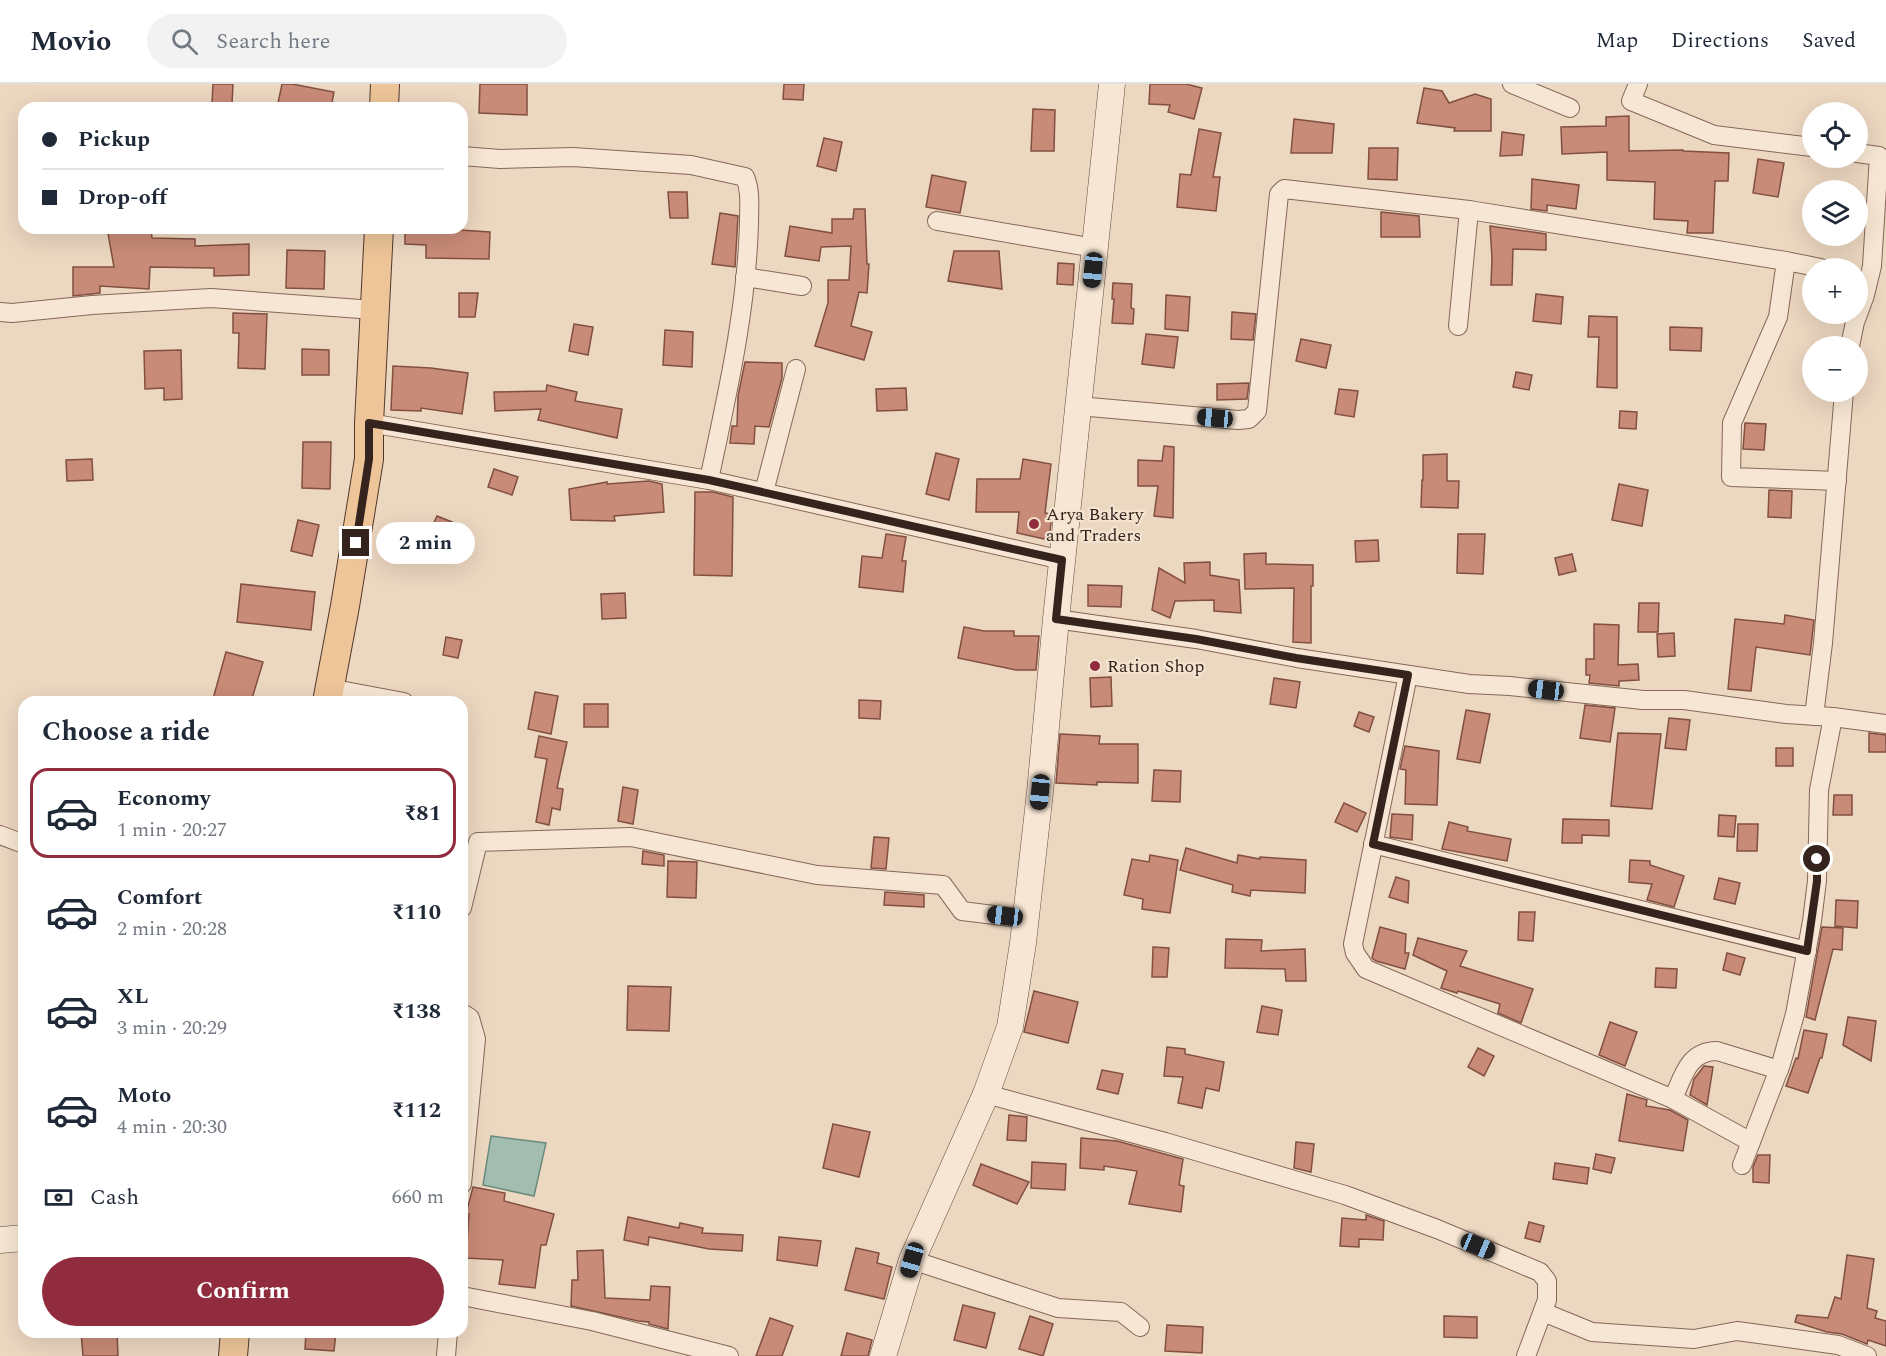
<!DOCTYPE html>
<meta charset="utf-8">
<style>
body{margin:0;font-family:Spectral,serif;background:#f2f2f3;color:#1f2937;height:100vh;display:flex;flex-direction:column;font-size:22px;white-space:nowrap}
*{box-sizing:border-box;margin:0}
p{font-size:20px;color:#747a83}
.icon{flex:none;width:33px;height:33px;fill:none;stroke:currentColor;stroke-width:2;stroke-linecap:round;stroke-linejoin:round}
.map{position:relative;flex:1;overflow:hidden}
.side{position:absolute;left:18px;top:612px;width:450px;height:642px;display:flex;flex-direction:column;background:#fff;border-radius:18px;box-shadow:0 6px 24px #0002}
.side>*{flex:none}
.banner{position:absolute;left:18px;top:18px;width:450px;height:132px;border-radius:18px;box-shadow:0 6px 24px #0002;display:grid;align-content:center;height:132px;padding:0 24px;background:#fff}
.tools{position:absolute;left:1802px;top:18px;display:grid;gap:12px}
.tools a{display:grid;place-items:center;width:66px;height:66px;border-radius:50%;background:#fff;box-shadow:0 6px 24px #0002;font-size:30px}
.end{position:absolute;width:27px;height:27px;margin:-14px;border:8px solid #34241d;background:#fff;box-shadow:0 0 0 3px #fff}
.from{border-radius:50%}
.bubble{position:absolute;height:42px;border-radius:21px;background:#fff;box-shadow:0 6px 24px #0002;font-size:20px;font-weight:700;line-height:42px;text-align:center}
.car{position:absolute;width:18px;height:36px;margin:-18px -9px;border-radius:8px;box-shadow:0 0 4px 2px #0007;background:linear-gradient(#222 24%,#8ab4d8 0 40%,#222 0 76%,#8ab4d8 0 86%,#222 0)}
.banner b{display:flex;align-items:center;gap:21px;height:57px;font-size:22px}
.banner b+b{border-top:2px solid #e0e1e3}
.banner i{width:15px;height:15px;background:#1f2937}
ul{padding:0;list-style:none}
li{display:flex;align-items:center;gap:18px;height:90px;margin:0 12px 9px;padding:0 12px;border:3px solid transparent;border-radius:18px}
li div{flex:1}
li b{display:block;font-size:22px}
li em{font-style:normal;font-weight:700}
li.on{border-color:#902c3d}
li>.icon{width:54px;height:54px;stroke-width:1.5}
h2{padding:0 24px;font-size:27px;line-height:72px}
.pay{display:flex;align-items:center;gap:15px;height:66px;padding:0 24px;font-size:22px}
.pay p{margin-inline-start:auto}
.primary-button{display:flex;gap:12px;margin-top:auto;padding:12px 24px}
.primary-button a{flex:1;height:69px;border-radius:36px;background:#902c3d;color:#fff;font-size:24px;font-weight:700;line-height:69px;text-align:center}
header{display:flex;align-items:center;gap:36px;box-sizing:border-box;height:84px;padding:0 30px;background:#fff;border-bottom:2px solid #e0e1e3}
header strong{font-size:28px}
nav{display:flex;gap:33px;margin-inline-start:auto;font-size:21px}
.search{width:420px;height:54px;background:#f2f2f3;display:flex;align-items:center;gap:15px;box-sizing:border-box;padding:0 21px;border-radius:33px;color:#747a83;font-size:22px}
.map>svg:first-child{display:block}
.water{fill:#a3beb1;stroke:#6b8b7d;stroke-width:1.5}
.building{fill:#c88b77;stroke:#824f40;stroke-width:1.5}
.lines{fill:none;stroke-linecap:round;stroke-linejoin:round}
.minor-casing{stroke:#846859;stroke-width:20}
.secondary-casing{stroke:#654a3c;stroke-width:27}
.primary-casing{stroke:#51382d;stroke-width:30}
.minor{stroke:#f7e6d3;stroke-width:18}
.secondary{stroke:#f7e6d3;stroke-width:26}
.primary{stroke:#eec599;stroke-width:28}
.route{stroke:#34241d;stroke-width:8}
.poi-dot{fill:#902c3d;stroke:#f3e3cf;stroke-width:2}
.labels{text-anchor:middle;dominant-baseline:central;stroke-width:4.5;stroke-linejoin:round;paint-order:stroke}
.poi-label{font-size:18px;fill:#34241d;stroke:#f3e3cf;text-anchor:start}
</style>
<header>
<strong>Movio</strong>
<div class="search"><svg class="icon" aria-label="search" viewBox="0 0 24 24"><circle cx="10" cy="10" r="6"/><path d="M15 15l6 6"/></svg>Search here</div>
<nav><a>Map</a><a>Directions</a><a>Saved</a></nav>
</header>
<div class="map">
<svg width="1886" height="1272" viewBox="0 0 1886 1272">
<rect width="100%" height="100%" fill="#ecd7c0"/>
<path class="water" d="M491,1052L546,1059L534,1112L483,1101Z"/>
<g class="building">
<path d="M213,0H233L232,20L212,19Z"/>
<path d="M282,0H292L334,8L331,24H304L278,19Z"/>
<path d="M480,0H527V31L479,29Z"/>
<path d="M784,0H804L803,16L783,15Z"/>
<path d="M1150,0H1186L1202,4L1194,35L1168,28L1170,21L1149,20Z"/>
<path d="M1424,4L1442,7L1449,19L1475,10L1491,15V47H1454L1455,44L1417,39Z"/>
<path d="M1033,25L1055,26L1054,67H1031Z"/>
<path d="M1629,32V67L1683,66V67L1729,69L1728,97H1715L1713,149H1687L1688,137L1654,135L1655,98L1607,96V68L1562,70L1561,43L1606,42V33Z"/>
<path d="M1294,35L1334,40L1332,69H1291Z"/>
<path d="M1199,45L1221,49L1213,93H1220L1216,127L1177,123L1180,90L1191,91Z"/>
<path d="M1502,48L1524,51L1522,71L1500,72Z"/>
<path d="M824,54L842,58L836,87L817,82Z"/>
<path d="M1369,64H1398L1397,96L1368,95Z"/>
<path d="M1758,75L1784,79L1778,113L1753,109Z"/>
<path d="M932,91L966,98L960,129L926,123Z"/>
<path d="M1532,95L1579,101L1576,125L1547,121V127L1531,125Z"/>
<path d="M668,108H687L688,134H670Z"/>
<path d="M854,125H865L867,180H869L867,209L859,208L851,242L872,248L864,276L815,262L828,219V196H849L851,162L821,163L819,177L785,172L790,142L832,149V135H853Z"/>
<path d="M1381,128L1419,132L1420,153H1381Z"/>
<path d="M720,129L738,132L735,183L712,180Z"/>
<path d="M1490,142L1546,150V166L1513,165L1512,201H1491L1492,174Z"/>
<path d="M107,144H151L152,154L195,155V162L249,160V191L214,192V184L150,183L149,205L100,202V209L73,212V183H114Z"/>
<path d="M405,144L460,145V146L490,148L489,175L426,174V161L405,160Z"/>
<path d="M287,166L325,167L324,205L286,204Z"/>
<path d="M954,167H999L1002,205L948,197Z"/>
<path d="M1058,179L1074,180L1073,201L1057,200Z"/>
<path d="M1113,199L1132,200L1131,224L1134,225L1133,240L1112,239L1114,215H1112Z"/>
<path d="M459,209H478L475,233H459Z"/>
<path d="M1536,210L1563,213L1561,240L1533,237Z"/>
<path d="M1166,211L1190,213L1188,247L1165,245Z"/>
<path d="M1232,228L1256,230L1253,256L1231,255Z"/>
<path d="M233,229L267,230L265,285L238,284L239,249H233Z"/>
<path d="M1589,232L1617,233V304L1597,303L1599,253H1588Z"/>
<path d="M574,240L593,243L588,271L569,267Z"/>
<path d="M1670,243L1702,244L1701,267L1670,266Z"/>
<path d="M665,246L693,248L692,283L663,281Z"/>
<path d="M1146,250L1178,253L1174,284L1142,280Z"/>
<path d="M1301,255L1331,261L1326,284L1296,277Z"/>
<path d="M302,265L329,266V291H302Z"/>
<path d="M181,266L182,315L164,316V304L145,305L144,267Z"/>
<path d="M745,278L782,279V294L769,343L755,342L754,360L730,359L732,342H737L738,312Z"/>
<path d="M393,282L431,284L468,289L462,330L421,324V327L391,326Z"/>
<path d="M1516,288L1532,291L1529,306L1513,303Z"/>
<path d="M1249,299L1247,315L1217,316V300Z"/>
<path d="M547,301L577,308L575,317L622,325L617,354L538,336L541,325L495,327L494,308L546,307Z"/>
<path d="M906,304L907,326L877,327L876,305Z"/>
<path d="M1339,305L1358,307L1354,333L1335,330Z"/>
<path d="M1620,327L1637,328L1636,345L1619,344Z"/>
<path d="M1745,339L1766,340L1764,366L1743,365Z"/>
<path d="M303,358H331L330,405L302,404Z"/>
<path d="M1164,362L1174,363L1173,434L1154,432L1158,402H1138V376L1162,377Z"/>
<path d="M936,369L959,375L949,416L926,410Z"/>
<path d="M1447,370V397H1459L1458,424L1421,423L1422,396H1423V371Z"/>
<path d="M92,375L93,396L67,397L66,376Z"/>
<path d="M1023,375L1051,380L1045,429L1052,430L1049,456L1017,449L1019,428H976L977,395H1020Z"/>
<path d="M494,385L518,393L512,411L488,403Z"/>
<path d="M649,397L662,400L664,428L614,432L615,437L571,436L569,405L607,398V400Z"/>
<path d="M1619,400L1648,406L1642,442L1612,436Z"/>
<path d="M1769,406L1792,407L1791,434L1768,433Z"/>
<path d="M695,408H713L733,413L732,492L694,491Z"/>
<path d="M437,432L457,440L447,465L426,456Z"/>
<path d="M298,436L319,441L312,472L291,467Z"/>
<path d="M886,450L906,453L902,477H906L903,508L859,503L862,472L882,474Z"/>
<path d="M1458,450H1485L1483,490L1457,489Z"/>
<path d="M1378,456L1379,477L1356,478L1355,457Z"/>
<path d="M1266,469V480L1313,481V502H1311V559L1293,558L1294,504L1245,505L1244,470Z"/>
<path d="M1572,470L1576,487L1559,491L1555,474Z"/>
<path d="M1210,478V491L1239,496L1241,529L1214,527V516L1175,517L1170,534L1152,526L1159,484L1185,499L1184,479Z"/>
<path d="M241,500L315,508L311,546L237,538Z"/>
<path d="M1088,501L1122,502L1121,523L1088,522Z"/>
<path d="M625,509L626,534L602,535L601,510Z"/>
<path d="M1639,519H1659L1658,548H1638Z"/>
<path d="M1785,531L1814,536L1810,571L1756,563L1751,607L1728,605L1735,535L1784,540Z"/>
<path d="M1594,540L1619,541L1618,581L1638,580L1639,596L1619,597V602L1589,599L1590,591H1586V575H1594Z"/>
<path d="M964,543L984,547H1014V552H1039L1036,586H1016L958,574Z"/>
<path d="M1674,549L1675,572L1658,573L1657,550Z"/>
<path d="M446,553L462,556L458,574L443,571Z"/>
<path d="M226,568L263,578L251,618H225L213,615Z"/>
<path d="M1111,593L1112,622L1091,623L1090,594Z"/>
<path d="M1274,594L1300,598L1296,624L1270,620Z"/>
<path d="M535,608L558,612L551,650L528,645Z"/>
<path d="M859,616L881,617L880,635L859,634Z"/>
<rect x="584" y="620" width="24" height="23"/>
<path d="M1585,621L1615,624L1610,658L1580,654Z"/>
<path d="M1466,626L1490,630L1480,679L1457,675Z"/>
<path d="M1359,628L1374,633L1369,648L1354,642Z"/>
<path d="M1669,634L1690,636L1686,666L1665,664Z"/>
<path d="M1618,649L1661,650L1652,725L1611,722Z"/>
<path d="M1869,649L1886,651V668H1869Z"/>
<path d="M1060,650L1100,652L1099,660H1138V699L1097,698V701L1056,699Z"/>
<path d="M539,652L567,658L557,704L563,705L560,726L552,724L549,741L536,738L547,675L535,673Z"/>
<path d="M1405,662L1439,667L1437,721L1405,720L1406,686L1400,685Z"/>
<rect x="1776" y="664" width="17" height="18"/>
<path d="M1154,686L1181,687L1180,718L1152,717Z"/>
<path d="M623,703L638,706L633,740L618,737Z"/>
<path d="M1834,711H1852V731H1833Z"/>
<path d="M1344,719L1366,729L1357,748L1335,738Z"/>
<path d="M1392,730L1413,731L1412,756L1390,753Z"/>
<path d="M1719,731L1736,732L1734,753L1718,752Z"/>
<path d="M1563,735L1609,736V752L1582,751V759H1562Z"/>
<path d="M1449,738L1468,743L1467,747L1511,755L1507,777L1442,765Z"/>
<path d="M1738,740H1758L1757,767H1737Z"/>
<path d="M874,753L889,754L886,785L871,784Z"/>
<path d="M1186,764L1237,779L1238,771L1260,775V773L1306,776L1305,809L1251,806L1250,812L1232,808L1233,801L1180,786Z"/>
<path d="M643,767L664,771V782L642,780Z"/>
<path d="M1150,771L1178,776L1170,829L1142,825L1143,815L1124,811L1132,775L1149,778Z"/>
<path d="M1630,776L1650,777V781L1684,792L1674,823L1647,816L1652,800L1629,798Z"/>
<path d="M668,777L697,778L696,814L667,813Z"/>
<path d="M1396,793L1409,797L1408,819L1389,813Z"/>
<path d="M1719,794L1740,799L1735,820L1714,815Z"/>
<path d="M885,808L924,811V823L884,821Z"/>
<path d="M1836,816L1858,817L1857,844L1835,842Z"/>
<path d="M1519,828H1535L1533,857L1518,856Z"/>
<path d="M1380,843L1406,850L1405,869H1409L1405,885L1376,877L1372,874Z"/>
<path d="M1822,843L1843,844L1842,866L1833,865L1815,936L1806,933Z"/>
<path d="M1418,854L1467,867L1460,882L1533,905L1521,939L1498,929L1500,920L1458,907L1457,909L1441,904L1447,887L1413,871Z"/>
<path d="M1226,855L1262,856L1261,867L1305,865L1306,897H1286L1285,885L1225,884Z"/>
<path d="M1153,863L1169,864L1167,893H1152Z"/>
<path d="M1727,869L1745,874L1740,891L1723,886Z"/>
<path d="M1656,884L1677,885L1676,904L1655,903Z"/>
<path d="M628,902L671,903L669,947L627,946Z"/>
<path d="M1034,907L1078,918L1068,959L1024,948Z"/>
<path d="M1262,922L1282,926L1278,951L1257,948Z"/>
<path d="M1848,933L1876,937L1871,977L1843,961Z"/>
<path d="M1610,938L1637,948L1625,982L1599,971Z"/>
<path d="M1804,946L1827,950L1822,974H1820L1808,1009L1786,1002L1796,974L1798,975Z"/>
<path d="M1167,963L1185,965V970L1224,978L1219,1007L1206,1004L1202,1024L1178,1019L1183,993L1164,992Z"/>
<path d="M1478,964L1494,972L1484,992L1468,983Z"/>
<path d="M1704,982L1713,983L1707,1021L1690,1011L1694,995Z"/>
<path d="M1102,986L1123,990L1118,1010L1097,1005Z"/>
<path d="M1627,1010L1647,1016L1646,1022L1670,1026L1688,1036L1683,1067L1619,1057Z"/>
<path d="M1009,1031L1027,1033L1026,1057L1007,1056Z"/>
<path d="M833,1040L870,1048L859,1093L823,1084Z"/>
<path d="M1081,1054L1117,1057L1183,1075L1179,1101L1184,1102L1181,1128L1129,1120L1137,1087L1104,1082V1086L1080,1084Z"/>
<path d="M1296,1058L1314,1060L1311,1088L1294,1084Z"/>
<path d="M1596,1070L1615,1074L1611,1089L1593,1085Z"/>
<path d="M1758,1071H1770L1769,1099L1753,1098V1083Z"/>
<path d="M1032,1078L1066,1080L1065,1106L1031,1104Z"/>
<path d="M1555,1079L1589,1084L1587,1100L1553,1095Z"/>
<path d="M981,1080L1029,1098L1017,1120L973,1101Z"/>
<path d="M473,1103L505,1109L504,1117L554,1130L546,1161H541L535,1204L499,1200L503,1176L466,1174L469,1130H466Z"/>
<path d="M1366,1131L1384,1137L1383,1156L1359,1155V1163L1340,1162L1342,1134L1366,1136Z"/>
<path d="M628,1133L679,1144L680,1139L703,1144L702,1149L743,1151L742,1167L709,1165L649,1153L648,1161L624,1156Z"/>
<path d="M1529,1138L1544,1142L1540,1158L1525,1154Z"/>
<path d="M779,1153L821,1157L817,1182L777,1176Z"/>
<path d="M856,1164L879,1169L877,1179L892,1183L884,1215L845,1206Z"/>
<path d="M603,1166L605,1214L650,1216L651,1202L670,1203L668,1245L649,1240V1238L638,1237L571,1222L572,1196H578L577,1167Z"/>
<path d="M1847,1171L1874,1175L1867,1224L1877,1227L1875,1234L1886,1237V1262L1868,1256L1867,1260L1842,1250L1827,1248L1795,1238L1797,1231L1828,1234L1835,1213L1841,1215Z"/>
<path d="M963,1221L995,1229L986,1264L954,1256Z"/>
<path d="M1030,1232L1053,1240L1043,1272L1019,1265Z"/>
<path d="M1444,1232L1477,1233V1254L1444,1253Z"/>
<path d="M770,1234L793,1242L782,1272H756Z"/>
<path d="M1167,1241L1203,1243L1202,1269L1165,1267Z"/>
<path d="M81,1248H117L118,1272H83Z"/>
<path d="M306,1248H336L334,1267L305,1265Z"/>
<path d="M847,1249L872,1256L868,1272H841Z"/>
</g>
<g class="lines">
<defs>
<g id="minor">
<path d="M1512,0L1570,24"/>
<path d="M1638,0L1631,17L1714,51L1812,63"/>
<path d="M462,72L500,75L573,73L691,81L745,93C751,107 749,123 749,138C747,225 727,311 709,396"/>
<path d="M937,137L1095,164"/>
<path d="M1821,184L1786,177L1778,233L1732,339L1731,393L1837,397"/>
<path d="M745,193L802,202"/>
<path d="M0,228L12,229L92,221L211,214L374,226"/>
<path d="M1458,242L1469,126"/>
<path d="M1850,262L1855,238L1865,211L1872,182L1879,72L1857,69"/>
<path d="M1078,322L1238,336L1249,335L1257,327L1279,110L1284,105L1469,126L1786,177"/>
<path d="M369,339L709,396L1062,476"/>
<path d="M764,408L796,285"/>
<path d="M1056,535L1196,555L1297,574L1469,600L1510,602L1643,616H1684L1786,630L1833,633L1886,640"/>
<path d="M1408,591L1353,860L1355,869L1366,885L1673,1015C1683,993 1688,967 1717,967L1779,986"/>
<path d="M329,604L404,618"/>
<path d="M1814,632L1823,559L1844,308"/>
<path d="M0,751L24,760"/>
<path d="M1373,760L1807,867"/>
<path d="M462,824L478,758L631,753L817,791L943,801L962,827L1026,835"/>
<path d="M462,929L470,934L476,955L462,1100"/>
<path d="M986,1010L1165,1058L1345,1111L1437,1145L1540,1188L1547,1197V1216L1526,1272"/>
<path d="M1673,1015L1751,1058"/>
<path d="M1742,1081L1781,980L1795,930L1812,837L1817,797L1819,706L1833,633"/>
<path d="M912,1176L1058,1224L1121,1228L1140,1243"/>
<path d="M462,1212L592,1237L729,1272"/>
<path d="M1543,1228L1592,1248L1694,1255L1737,1247L1838,1261L1867,1272"/>
<path d="M446,1272L448,1248"/>
</g>
<g id="secondary">
<path d="M0,1156L24,1154"/>
<path d="M883,1272L912,1176L986,1010L1010,943L1023,859L1040,708L1056,535L1112,0"/>
</g>
<g id="primary">
<path d="M384,24L385,0"/>
<path d="M327,618L345,522L369,375V339L379,144"/>
<path d="M233,1272L235,1248"/>
</g>
</defs>
<use href="#minor" class="minor-casing"/>
<use href="#secondary" class="secondary-casing"/>
<use href="#primary" class="primary-casing"/>
<use href="#minor" class="minor"/>
<use href="#secondary" class="secondary"/>
<use href="#primary" class="primary"/>
</g>
<g class="lines">
<path class="route" d="M356,459L369,375V339L709,396L1062,476L1056,535L1196,555L1296,574L1408,591L1373,760L1807,867L1817,797V775"/>
</g>
<g class="poi-dot">
<circle cx="1034" cy="440" r="6"/>
<circle cx="1095" cy="582" r="6"/>
</g>
<g class="labels">
<g class="poi-label">
<text x="1046" y="430">Arya Bakery<tspan x="1046" dy="21">and Traders</tspan></text>
<text x="1107" y="582">Ration Shop</text>
</g>
</g>
</svg>
<div class="tools">
<a><svg class="icon" aria-label="locate" viewBox="0 0 24 24"><circle cx="12" cy="12" r="6"/><path d="M12 2v4M12 18v4M2 12h4M18 12h4"/></svg></a>
<a><svg class="icon" aria-label="layers" viewBox="0 0 24 24"><path d="M12 4l9 5-9 5-9-5zM3 14l9 5 9-5"/></svg></a>
<a>+</a>
<a>−</a>
</div>
<i class="end from" style="left:1817px;top:775px"></i>
<i class="end" style="left:356px;top:459px"></i>
<div class="bubble" style="left:376px;top:438px;width:99px">2 min</div>
<i class="car" style="left:1093px;top:186px;rotate:186deg"></i>
<i class="car" style="left:1215px;top:334px;rotate:275deg"></i>
<i class="car" style="left:1546px;top:606px;rotate:277deg"></i>
<i class="car" style="left:1040px;top:708px;rotate:186deg"></i>
<i class="car" style="left:1005px;top:832px;rotate:277deg"></i>
<i class="car" style="left:1478px;top:1162px;rotate:113deg"></i>
<i class="car" style="left:912px;top:1176px;rotate:196deg"></i>
<div class="banner">
<b><i class="from"></i>Pickup</b>
<b><i></i>Drop-off</b>
</div>
<section class="side">
<h2>Choose a ride</h2>
<ul>
<li class="on"><svg class="icon" aria-label="car" viewBox="0 0 24 24"><path d="M5 17H2v-5l4-1 3-4h7l3 4 3 1v5h-3M9 17h6M6 11h13"/><circle cx="7" cy="17" r="2"/><circle cx="17" cy="17" r="2"/></svg><div><b>Economy</b><p>1 min · 20:27</p></div><em>₹81</em></li>
<li><svg class="icon" aria-label="car" viewBox="0 0 24 24"><path d="M5 17H2v-5l4-1 3-4h7l3 4 3 1v5h-3M9 17h6M6 11h13"/><circle cx="7" cy="17" r="2"/><circle cx="17" cy="17" r="2"/></svg><div><b>Comfort</b><p>2 min · 20:28</p></div><em>₹110</em></li>
<li><svg class="icon" aria-label="car" viewBox="0 0 24 24"><path d="M5 17H2v-5l4-1 3-4h7l3 4 3 1v5h-3M9 17h6M6 11h13"/><circle cx="7" cy="17" r="2"/><circle cx="17" cy="17" r="2"/></svg><div><b>XL</b><p>3 min · 20:29</p></div><em>₹138</em></li>
<li><svg class="icon" aria-label="car" viewBox="0 0 24 24"><path d="M5 17H2v-5l4-1 3-4h7l3 4 3 1v5h-3M9 17h6M6 11h13"/><circle cx="7" cy="17" r="2"/><circle cx="17" cy="17" r="2"/></svg><div><b>Moto</b><p>4 min · 20:30</p></div><em>₹112</em></li>
</ul>
<div class="pay"><svg class="icon" aria-label="cash" viewBox="0 0 24 24"><path d="M3 7h18v10H3z"/><circle cx="12" cy="12" r="2"/></svg>Cash<p>660 m</p></div>
<div class="primary-button"><a>Confirm</a></div>
</section>
</div>
